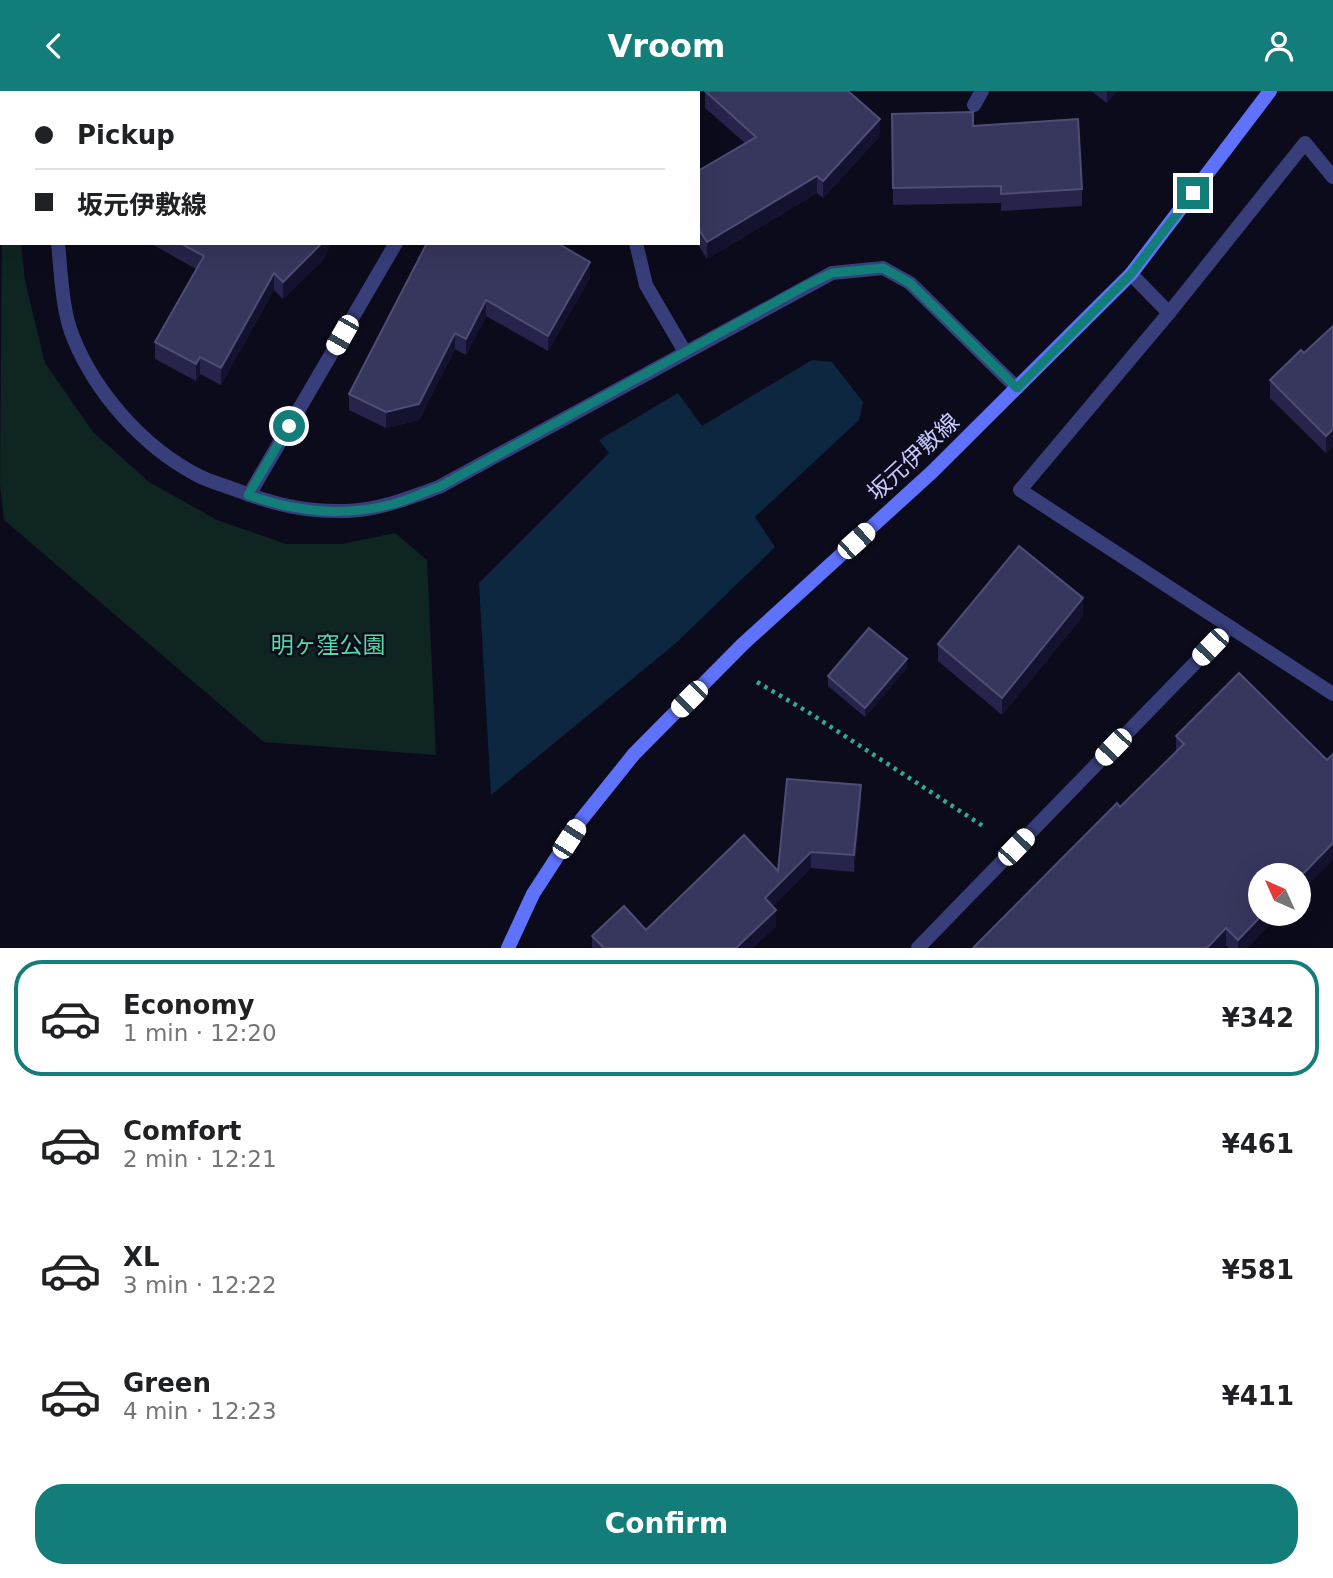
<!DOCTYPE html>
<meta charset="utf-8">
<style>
body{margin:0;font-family:"DejaVu Sans","Noto Sans JP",sans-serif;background:#f6f6f6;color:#202124;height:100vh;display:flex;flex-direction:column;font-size:26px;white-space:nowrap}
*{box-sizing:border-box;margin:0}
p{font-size:23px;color:#757577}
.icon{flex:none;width:38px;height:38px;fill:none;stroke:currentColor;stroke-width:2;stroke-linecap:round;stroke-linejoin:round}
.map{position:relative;height:857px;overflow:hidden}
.details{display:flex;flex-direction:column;background:#fff;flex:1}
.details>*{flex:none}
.banner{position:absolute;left:0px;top:0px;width:700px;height:154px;box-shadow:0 7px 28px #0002;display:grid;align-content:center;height:154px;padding:0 35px;background:#fff}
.needle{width:46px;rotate:315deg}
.buttons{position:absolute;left:1248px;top:772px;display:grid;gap:14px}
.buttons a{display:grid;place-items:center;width:63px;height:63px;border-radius:50%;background:#fff;box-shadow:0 7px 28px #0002;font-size:35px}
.end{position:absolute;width:32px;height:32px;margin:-16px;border:9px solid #137d79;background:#fff;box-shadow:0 0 0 4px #fff}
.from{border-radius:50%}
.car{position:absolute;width:21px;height:42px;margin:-21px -10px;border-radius:9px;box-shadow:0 0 5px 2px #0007;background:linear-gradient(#fff 24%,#345 0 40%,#fff 0 76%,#345 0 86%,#fff 0)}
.banner b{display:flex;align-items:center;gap:24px;height:66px;font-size:26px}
.banner b+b{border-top:2px solid #e0e0e0}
.banner i{width:18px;height:18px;background:#202124}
ul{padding:12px 0 0;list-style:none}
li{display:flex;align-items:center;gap:21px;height:116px;margin:0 14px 10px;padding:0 21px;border:4px solid transparent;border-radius:28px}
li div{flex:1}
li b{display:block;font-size:26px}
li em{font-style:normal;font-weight:700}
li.on{border-color:#137d79}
li>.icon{width:63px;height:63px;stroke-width:1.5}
.action{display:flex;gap:14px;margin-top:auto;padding:14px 35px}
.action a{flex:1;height:80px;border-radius:28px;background:#137d79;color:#fff;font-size:28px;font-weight:700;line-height:80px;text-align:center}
header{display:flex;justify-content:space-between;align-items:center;height:91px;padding:0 35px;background:#137d79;color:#fff;font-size:32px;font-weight:700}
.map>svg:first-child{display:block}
.green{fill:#0f2521}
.water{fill:#0c273f}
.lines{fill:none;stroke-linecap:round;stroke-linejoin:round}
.path{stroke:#2eab91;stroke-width:4.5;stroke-dasharray:3.5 5;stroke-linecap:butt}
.minor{stroke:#373e7a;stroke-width:14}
.tertiary{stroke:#373e7a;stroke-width:14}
.secondary{stroke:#5f72fc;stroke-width:14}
.wall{fill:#26244a}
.shaded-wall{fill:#14132f}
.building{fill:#37365d;stroke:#4e4d76;stroke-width:2}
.route{stroke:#137d79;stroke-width:9}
.labels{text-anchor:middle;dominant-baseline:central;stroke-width:5;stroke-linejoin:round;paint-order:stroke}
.street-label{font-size:23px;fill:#c7c8fe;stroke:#0c0b1c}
.park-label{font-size:23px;fill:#55dba6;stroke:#0c0b1c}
</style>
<header><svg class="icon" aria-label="back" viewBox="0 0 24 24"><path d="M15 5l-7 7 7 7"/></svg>Vroom<svg class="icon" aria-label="person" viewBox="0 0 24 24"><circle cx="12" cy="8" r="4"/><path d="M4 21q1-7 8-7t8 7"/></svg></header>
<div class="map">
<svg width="1333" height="857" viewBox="0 0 1333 857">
<rect width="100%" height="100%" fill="#0c0b1c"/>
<path class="green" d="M2,128V152H21L25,190L45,272L93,341L149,391L217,429L286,453H342L395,442L427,469L436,664L264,651L4,429L0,393Z"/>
<path class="water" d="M812,269L832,271L863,311L859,329L755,426L775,456L676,552L491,704L479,492L609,362L599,349L678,302L702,335Z"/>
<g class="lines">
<path class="path" d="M757,591L808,621L986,737"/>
<g class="minor">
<path d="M484,2L486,0"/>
<path d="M679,2L680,0"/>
<path d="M0,10H2"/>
<path d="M974,14L982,0"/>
<path d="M1333,86L1305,52L1169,222L1020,399L1333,603"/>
<path d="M636,152L646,194L685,261"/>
<path d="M1131,183L1169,222"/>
<path d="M249,404L396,152"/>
<path d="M918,857L1230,536"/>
</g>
<g class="tertiary">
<path d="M96,2L98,0"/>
<path d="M58,152C61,181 62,220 73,246C96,303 144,357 199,385C211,391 226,395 239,400C276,414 306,421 347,420C379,419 409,407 439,396L832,182L883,177L910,192L1017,297"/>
</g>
<path class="secondary" d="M508,857L533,803L581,729L634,663L743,553L932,381L1131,183L1270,0"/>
</g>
<g class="wall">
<path d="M705,0L880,45L823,107L817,102L707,168L697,152H698V80L745,52L705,17Z"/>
<path d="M1091,0H1117L1107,12Z"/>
<path d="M892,23L973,35L1082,98V115L1001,120V112L893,114Z"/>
<path d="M150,152H331L322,170L283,208L274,199L221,294L200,283L196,290L155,268V251L196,178Z"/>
<path d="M427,152L590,187L548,260L486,225L466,264L455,258L419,329L386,337L349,319V303Z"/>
<path d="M1333,235V355L1326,362L1270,307V289L1304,262Z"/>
<path d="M1083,525L1002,624L938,570V553Z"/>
<path d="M907,577L865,626L828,595V585Z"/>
<path d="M1239,582L1260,822H1281L1247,857H1228L1120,716L1176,661V645Z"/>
<path d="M861,711L854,781L811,777L773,815L776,835L753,857H592V845L646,839L778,780Z"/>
</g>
<g class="shaded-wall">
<path d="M1107,0H1117L1107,12Z"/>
<path d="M880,28V45L823,107V90Z"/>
<path d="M817,85V102L707,168V151Z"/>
<path d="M322,152H331L322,170L283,208V191Z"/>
<path d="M590,171V187L548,260V245Z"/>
<path d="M274,182V199L221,294V277Z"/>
<path d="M486,209V225L466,264V248Z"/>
<path d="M455,242V258L419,329L386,337V321Z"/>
<path d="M200,266V283L196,290V273Z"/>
<path d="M1333,338V355L1326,362V345Z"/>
<path d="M1083,507V525L1002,624V607Z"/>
<path d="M907,568V577L865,626V617Z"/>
<path d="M861,694V711L854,781V764Z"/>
<path d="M1333,752V769L1298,805V788Z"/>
<path d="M811,761V777L765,824V807Z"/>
<path d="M776,819V835L753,857H736Z"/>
<path d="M1264,822H1281L1247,857H1238V849Z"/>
<path d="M1226,837V855L1223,857H1207Z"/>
</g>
<g class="building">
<path d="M176,0H401L400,2H175Z"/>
<path d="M521,0H591L590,2H520Z"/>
<path d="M705,0H848L880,28L823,90L817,85L707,151L698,137V80L756,46Z"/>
<path d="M973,21V35L1078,28L1082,98L1001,103V95L893,97L892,23Z"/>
<path d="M180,152H322L283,191L274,182L221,277L200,266L196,273L155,251L204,165Z"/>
<path d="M427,152H557L590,171L548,245L486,209L466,248L455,242L419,313L386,321L349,303Z"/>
<path d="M1333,235V338L1326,345L1270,289L1301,259L1304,262Z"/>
<path d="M1019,455L1083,507L1002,607L938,553Z"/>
<path d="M869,537L907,568L865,617L828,585Z"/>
<path d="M1239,582L1327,669L1333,663V752L1298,788V784H1260V822H1264L1238,849L1226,837L1207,857H973L1117,712L1120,716L1184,653L1176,645Z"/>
<path d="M787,688L861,694L854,764L811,761L765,807L776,819L736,857H604L592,845L624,815L646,839L744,744L778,780Z"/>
</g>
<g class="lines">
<path class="route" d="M289,335L248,404C295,421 344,426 393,413C408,409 424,401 439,396L807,194L832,182L883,177L910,192L1017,297L1131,183L1193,102"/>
</g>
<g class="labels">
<g class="street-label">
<text transform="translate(913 366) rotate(-43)">坂元伊敷線</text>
</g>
<g class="park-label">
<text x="328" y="554">明ヶ窪公園</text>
</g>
</g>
</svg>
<div class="buttons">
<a><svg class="needle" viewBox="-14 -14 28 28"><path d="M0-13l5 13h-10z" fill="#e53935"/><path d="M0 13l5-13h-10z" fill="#757577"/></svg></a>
</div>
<i class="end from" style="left:289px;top:335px"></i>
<i class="end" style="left:1193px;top:102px"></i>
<i class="car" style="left:342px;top:244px;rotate:210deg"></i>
<i class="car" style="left:856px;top:450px;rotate:48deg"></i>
<i class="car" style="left:1210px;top:556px;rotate:224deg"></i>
<i class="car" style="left:689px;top:608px;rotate:225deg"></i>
<i class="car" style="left:1113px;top:656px;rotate:224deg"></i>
<i class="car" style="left:569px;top:748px;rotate:33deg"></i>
<i class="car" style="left:1016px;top:756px;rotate:44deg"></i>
<div class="banner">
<b><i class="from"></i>Pickup</b>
<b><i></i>坂元伊敷線</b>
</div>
</div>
<section class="details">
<ul>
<li class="on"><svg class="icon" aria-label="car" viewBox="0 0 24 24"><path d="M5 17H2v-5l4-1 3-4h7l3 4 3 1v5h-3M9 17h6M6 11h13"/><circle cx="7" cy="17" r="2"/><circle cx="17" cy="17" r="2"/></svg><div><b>Economy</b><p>1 min · 12:20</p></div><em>¥342</em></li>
<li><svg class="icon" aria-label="car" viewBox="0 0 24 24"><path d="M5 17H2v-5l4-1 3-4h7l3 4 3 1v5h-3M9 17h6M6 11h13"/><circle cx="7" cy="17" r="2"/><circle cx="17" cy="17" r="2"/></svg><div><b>Comfort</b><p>2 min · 12:21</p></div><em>¥461</em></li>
<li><svg class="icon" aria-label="car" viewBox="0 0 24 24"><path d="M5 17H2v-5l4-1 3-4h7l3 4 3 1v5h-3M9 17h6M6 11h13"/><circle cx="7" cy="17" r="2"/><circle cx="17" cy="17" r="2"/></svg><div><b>XL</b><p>3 min · 12:22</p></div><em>¥581</em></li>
<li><svg class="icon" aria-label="car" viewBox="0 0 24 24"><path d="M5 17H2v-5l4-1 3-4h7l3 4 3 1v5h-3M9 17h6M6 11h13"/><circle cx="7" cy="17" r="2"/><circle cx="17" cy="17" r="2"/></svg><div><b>Green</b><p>4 min · 12:23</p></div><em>¥411</em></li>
</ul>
<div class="action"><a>Confirm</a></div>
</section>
